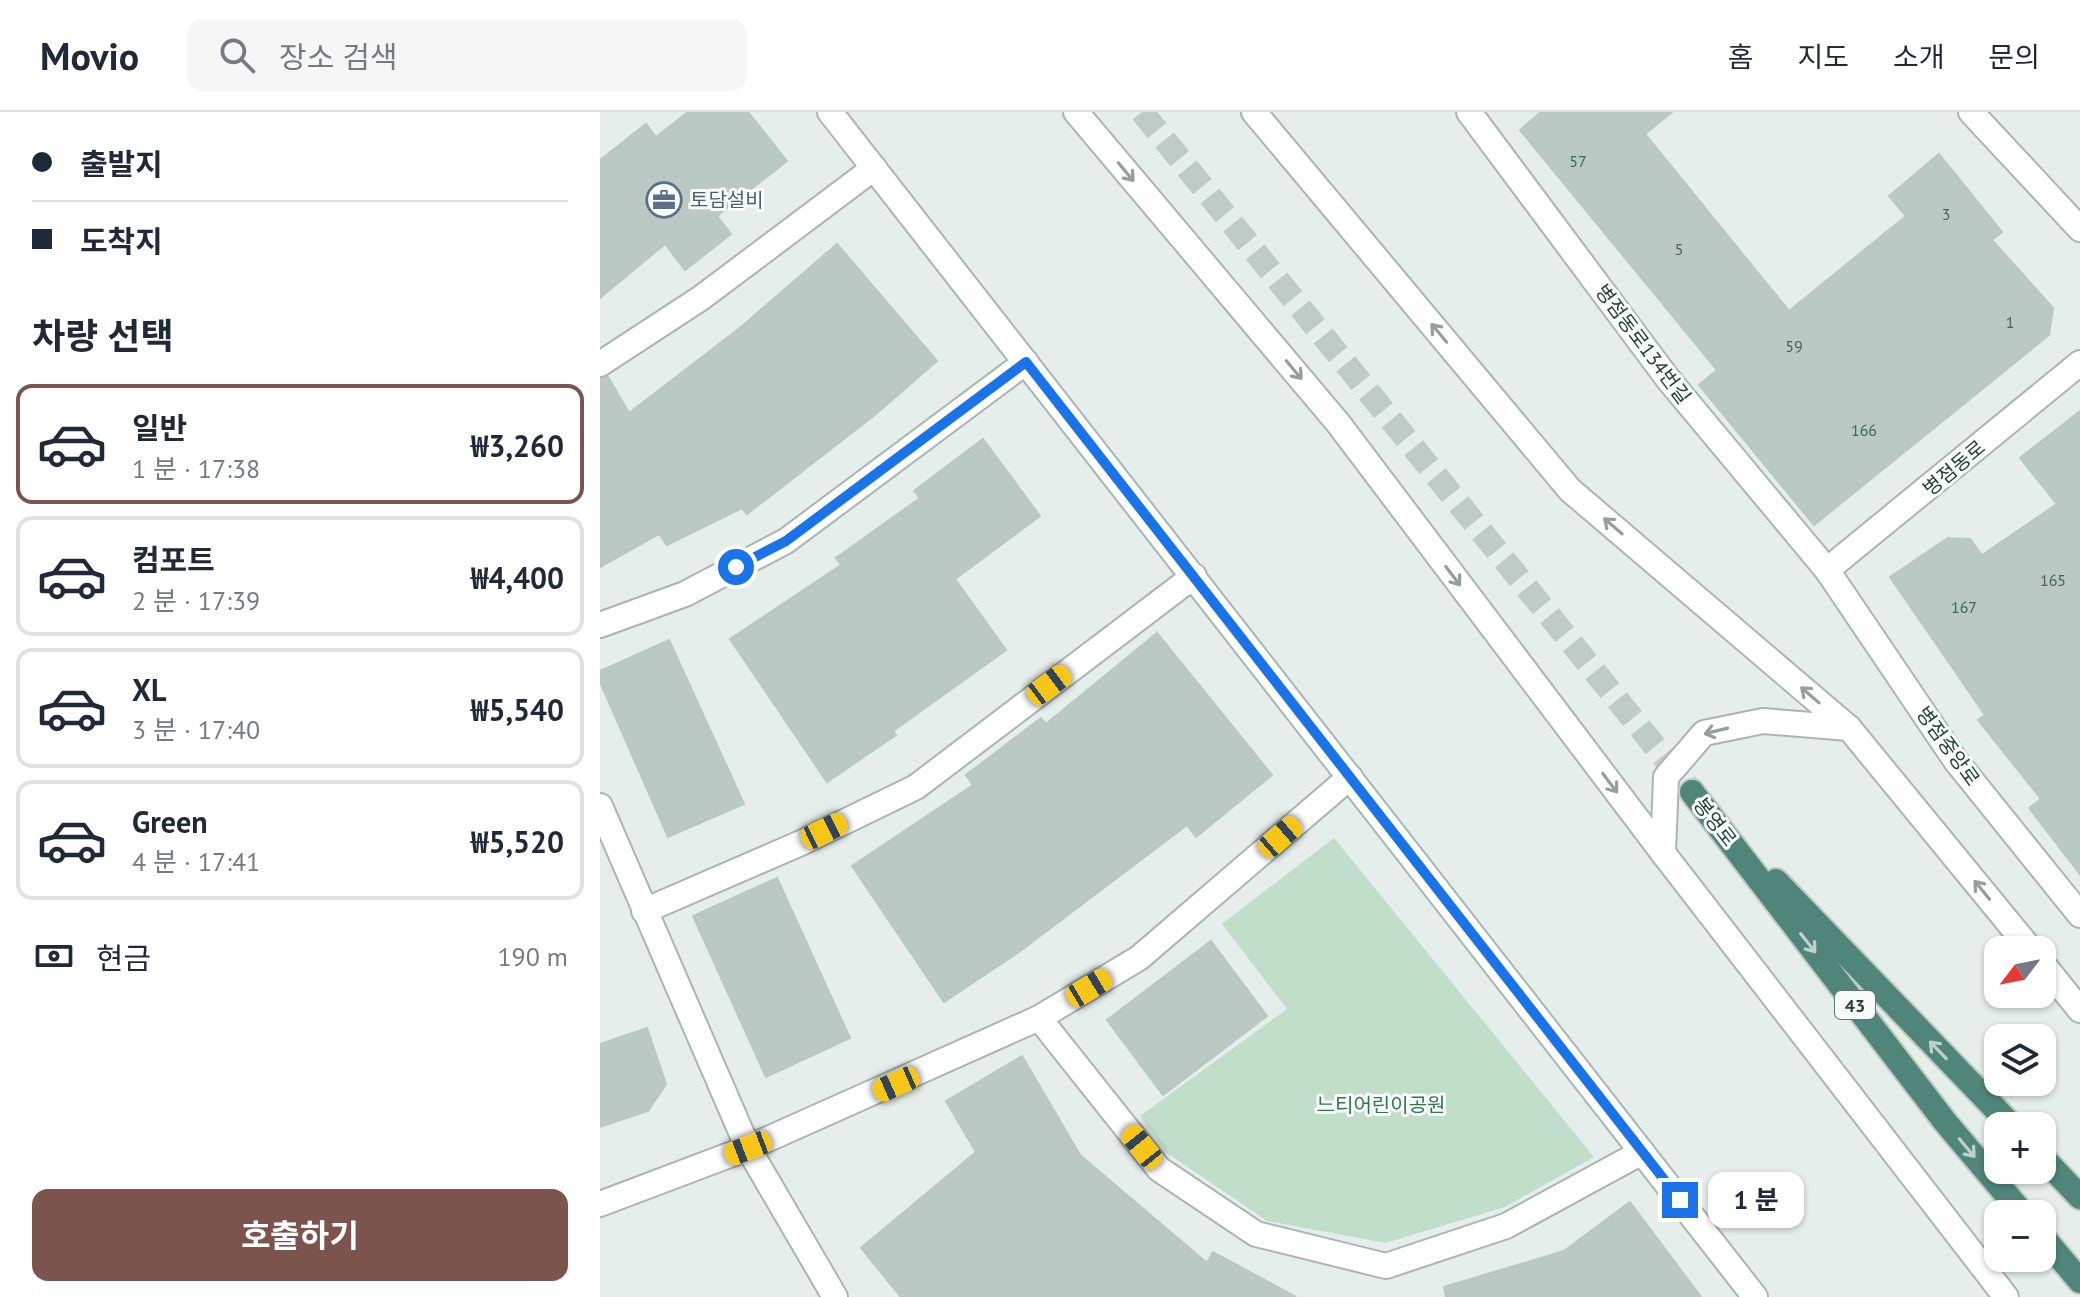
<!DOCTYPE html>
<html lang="ko">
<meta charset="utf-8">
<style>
body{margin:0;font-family:"PT Sans","Noto Sans KR",sans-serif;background:#f6f6f7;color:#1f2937;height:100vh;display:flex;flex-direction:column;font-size:30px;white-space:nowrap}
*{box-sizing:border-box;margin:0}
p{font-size:26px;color:#747a83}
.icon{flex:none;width:44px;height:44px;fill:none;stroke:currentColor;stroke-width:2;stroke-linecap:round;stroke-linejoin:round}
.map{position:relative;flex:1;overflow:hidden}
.details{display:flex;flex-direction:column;background:#fff;width:600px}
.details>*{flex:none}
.hud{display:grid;align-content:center;height:176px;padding:0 32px;background:#fff}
.needle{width:52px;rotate:238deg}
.tools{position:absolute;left:1384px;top:824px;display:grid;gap:16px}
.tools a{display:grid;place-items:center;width:72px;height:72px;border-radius:16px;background:#fff;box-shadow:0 2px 6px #0004;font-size:40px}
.end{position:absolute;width:36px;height:36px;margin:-18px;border:10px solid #1a73e8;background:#fff;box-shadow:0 0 0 4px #fff}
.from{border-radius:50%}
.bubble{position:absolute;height:56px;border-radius:16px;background:#fff;box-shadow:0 2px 6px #0004;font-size:26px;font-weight:700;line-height:56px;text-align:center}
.car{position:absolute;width:24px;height:48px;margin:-24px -12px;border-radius:10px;box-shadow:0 0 6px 2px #0007;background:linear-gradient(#f5c518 24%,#345 0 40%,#f5c518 0 76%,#345 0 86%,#f5c518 0)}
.hud b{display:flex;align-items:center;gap:28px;height:76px;font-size:30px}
.hud b+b{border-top:2px solid #e0e1e3}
.hud i{width:20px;height:20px;background:#1f2937}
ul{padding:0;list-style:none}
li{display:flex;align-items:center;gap:24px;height:120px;margin:0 16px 12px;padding:0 16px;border:4px solid #e0e1e3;border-radius:16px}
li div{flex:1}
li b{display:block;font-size:30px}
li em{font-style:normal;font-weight:700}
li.selected{border-color:#7b544d}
li>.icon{width:72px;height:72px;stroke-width:1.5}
h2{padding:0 32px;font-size:36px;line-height:96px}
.pay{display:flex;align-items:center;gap:20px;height:88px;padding:0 32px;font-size:30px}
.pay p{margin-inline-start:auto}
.button{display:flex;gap:16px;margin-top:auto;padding:16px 32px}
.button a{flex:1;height:92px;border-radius:16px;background:#7b544d;color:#fff;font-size:32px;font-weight:700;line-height:92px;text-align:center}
header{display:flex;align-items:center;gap:48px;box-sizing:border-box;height:112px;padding:0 40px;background:#fff;border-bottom:2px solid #e0e1e3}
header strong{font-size:38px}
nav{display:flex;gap:44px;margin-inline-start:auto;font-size:28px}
.search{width:560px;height:72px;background:#f6f6f7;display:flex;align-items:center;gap:20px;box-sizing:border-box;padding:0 28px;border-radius:16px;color:#747a83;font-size:30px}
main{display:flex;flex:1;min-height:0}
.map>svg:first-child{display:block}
.green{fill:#c0dec9}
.building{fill:#bbc9c4;stroke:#b9c8c2;stroke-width:2}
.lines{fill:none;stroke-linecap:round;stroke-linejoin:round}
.trunk-tunnel{stroke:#bfcbc7;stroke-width:24;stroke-dasharray:24 12;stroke-linecap:butt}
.minor-casing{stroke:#a8b6b2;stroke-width:28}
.tertiary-casing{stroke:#a8b6b2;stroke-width:28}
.trunk-casing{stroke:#c2cac8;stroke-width:28}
.minor{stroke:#fff;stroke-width:24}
.tertiary{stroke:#fff;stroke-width:24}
.trunk{stroke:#50867a;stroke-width:24}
.oneway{stroke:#92a09c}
.oneway2{stroke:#bdd2cd}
.route{stroke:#1a73e8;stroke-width:10}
.labels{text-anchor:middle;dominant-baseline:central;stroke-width:6;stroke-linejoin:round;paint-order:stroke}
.number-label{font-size:16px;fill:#4a625c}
.shield{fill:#f7fbf9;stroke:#647873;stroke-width:2}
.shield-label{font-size:18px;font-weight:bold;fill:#254039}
.service-label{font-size:20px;fill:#4e5e75;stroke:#f7fbf9;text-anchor:start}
.street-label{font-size:20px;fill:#254039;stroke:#f7fbf9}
.park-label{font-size:20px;fill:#31764c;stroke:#f7fbf9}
</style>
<header>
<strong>Movio</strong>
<div class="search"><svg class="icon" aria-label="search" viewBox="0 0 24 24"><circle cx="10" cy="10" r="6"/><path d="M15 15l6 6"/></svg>장소 검색</div>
<nav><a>홈</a><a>지도</a><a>소개</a><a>문의</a></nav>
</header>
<main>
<section class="details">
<div class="hud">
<b><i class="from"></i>출발지</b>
<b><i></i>도착지</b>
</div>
<h2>차량 선택</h2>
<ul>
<li class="selected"><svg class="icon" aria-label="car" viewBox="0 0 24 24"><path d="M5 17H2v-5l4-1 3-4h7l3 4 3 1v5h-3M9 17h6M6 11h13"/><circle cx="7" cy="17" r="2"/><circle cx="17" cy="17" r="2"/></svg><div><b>일반</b><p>1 분 · 17:38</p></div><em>₩3,260</em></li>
<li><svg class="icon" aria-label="car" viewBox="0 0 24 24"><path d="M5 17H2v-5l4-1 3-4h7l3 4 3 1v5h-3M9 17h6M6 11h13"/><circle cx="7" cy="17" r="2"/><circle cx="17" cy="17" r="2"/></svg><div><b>컴포트</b><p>2 분 · 17:39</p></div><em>₩4,400</em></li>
<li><svg class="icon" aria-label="car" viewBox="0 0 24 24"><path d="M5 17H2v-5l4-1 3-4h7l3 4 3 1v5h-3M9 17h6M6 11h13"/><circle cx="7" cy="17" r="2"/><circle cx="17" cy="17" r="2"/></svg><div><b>XL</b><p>3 분 · 17:40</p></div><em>₩5,540</em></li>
<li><svg class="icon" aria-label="car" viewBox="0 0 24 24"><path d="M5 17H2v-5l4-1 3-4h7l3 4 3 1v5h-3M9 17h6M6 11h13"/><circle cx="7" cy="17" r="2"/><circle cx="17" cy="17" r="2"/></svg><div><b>Green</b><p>4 분 · 17:41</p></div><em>₩5,520</em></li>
</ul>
<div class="pay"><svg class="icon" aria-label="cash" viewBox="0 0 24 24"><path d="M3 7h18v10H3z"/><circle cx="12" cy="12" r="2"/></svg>현금<p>190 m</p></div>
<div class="button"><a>호출하기</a></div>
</section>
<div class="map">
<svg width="1480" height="1185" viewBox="0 0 1480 1185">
<rect width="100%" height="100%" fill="#e6eeeb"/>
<path class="green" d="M734,726L994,1045L905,1095L785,1131L667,1109L567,1041L540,1004L687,897L622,812Z"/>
<g class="building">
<path d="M88,0H148L187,49L117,104L131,122L85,158L65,132L0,186V48L46,12L56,25Z"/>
<path d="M941,0H1072L1045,22L1189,199L1306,104L1289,84L1339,42L1402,120L1392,128L1453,196L1449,223L1214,413L1099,273L1117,258L920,18Z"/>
<path d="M237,132L337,249L276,302L147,402L142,396L67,433L59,422L0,455V267L8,265L29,301L141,215Z"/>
<path d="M1480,299V762L1429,696L1441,687L1378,608L1385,603L1290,465L1348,426L1370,427L1382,443L1457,392L1420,346Z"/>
<path d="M383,327L440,404L355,467L406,538L293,619L296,623L227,670L130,527L241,453L236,446L320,386L314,379Z"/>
<path d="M557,521L672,663L596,725L587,713L419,840L344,890L252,754L373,673L366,663L441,606L446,612Z"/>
<path d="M69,528L144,692L68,725L0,570V559Z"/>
<path d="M177,766L250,926L166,965L93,804Z"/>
<path d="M611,829L667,904L563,983L507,908Z"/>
<path d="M47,916L66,972L48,999L0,1015V932Z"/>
<path d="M422,944L480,1043L607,1151L613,1140L696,1185H301L261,1136L376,1040L346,989Z"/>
<path d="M1030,1090L1101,1185H846L844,1175L964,1139Z"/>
</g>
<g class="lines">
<path class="trunk-tunnel" d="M542,0L1092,680"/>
<defs>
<g id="minor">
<path d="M230,0L1155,1185"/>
<path d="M869,0L1068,267L1227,458L1356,649L1480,803"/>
<path d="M1371,0L1480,117"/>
<path d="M0,252L101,186L274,56"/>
<path d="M1227,458L1480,251"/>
<path d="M0,513L85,482L186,429L426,250"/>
<path d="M0,694L148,1036L235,1185"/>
<path d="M44,799L201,731L316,675L594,464"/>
<path d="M439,906L559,1057L656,1122L786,1154L906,1114L1042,1040"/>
<path d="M0,1092L148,1036L439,906L539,846L750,665"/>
</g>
<g id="tertiary">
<path d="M476,0L738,311L1063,741L1406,1185"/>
<path d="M654,0L970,378L1249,616L1431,838"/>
<path d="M1063,741L1066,665L1104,621L1163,609L1249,616"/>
<path d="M1442,851L1480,898"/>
</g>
<g id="trunk">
<path d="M1092,680L1346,1011L1423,1102"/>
<path d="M1176,769L1412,1014"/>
<path d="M1442,1045L1480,1085"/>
<path d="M1442,1124L1480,1169"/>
</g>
</defs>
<use href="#minor" class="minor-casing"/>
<use href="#tertiary" class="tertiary-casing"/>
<use href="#trunk" class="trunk-casing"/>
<use href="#minor" class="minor"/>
<use href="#tertiary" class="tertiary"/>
<use href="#trunk" class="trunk"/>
</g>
<defs><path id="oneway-shaft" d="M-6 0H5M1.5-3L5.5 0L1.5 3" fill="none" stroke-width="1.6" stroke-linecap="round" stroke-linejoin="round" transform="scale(2)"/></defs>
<g class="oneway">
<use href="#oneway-shaft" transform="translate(526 60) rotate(50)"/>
<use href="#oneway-shaft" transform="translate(839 221) rotate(-130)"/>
<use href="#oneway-shaft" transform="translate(694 258) rotate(50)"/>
<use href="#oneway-shaft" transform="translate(1013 414) rotate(-139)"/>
<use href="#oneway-shaft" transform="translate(853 464) rotate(53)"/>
<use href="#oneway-shaft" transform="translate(1210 583) rotate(-139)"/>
<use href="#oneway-shaft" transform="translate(1116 619) rotate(166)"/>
<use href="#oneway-shaft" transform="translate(1010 671) rotate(53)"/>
<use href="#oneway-shaft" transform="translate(1382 778) rotate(-129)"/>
</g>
<g class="oneway2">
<use href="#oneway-shaft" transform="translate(1208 831) rotate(52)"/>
<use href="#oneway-shaft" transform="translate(1338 938) rotate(-134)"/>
<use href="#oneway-shaft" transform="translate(1367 1036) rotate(50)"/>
</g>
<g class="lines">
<path class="route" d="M136,455L186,429L426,250L1080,1088"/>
</g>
<defs>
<symbol id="office-ring" viewBox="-11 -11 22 22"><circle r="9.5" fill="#f7fbf9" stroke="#5c6f8a" stroke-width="1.5"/><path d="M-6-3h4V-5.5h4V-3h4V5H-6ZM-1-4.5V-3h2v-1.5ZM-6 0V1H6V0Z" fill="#5c6f8a"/></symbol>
</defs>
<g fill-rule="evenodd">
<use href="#office-ring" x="44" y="68" width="40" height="40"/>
</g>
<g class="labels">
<g class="number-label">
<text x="978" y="49">57</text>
<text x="1346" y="102">3</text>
<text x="1079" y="137">5</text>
<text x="1410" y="210">1</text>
<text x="1194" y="234">59</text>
<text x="1264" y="318">166</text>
<text x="1453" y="468">165</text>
<text x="1364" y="495">167</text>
</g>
<rect class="shield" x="1235" y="879" width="40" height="28" rx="6"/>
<g class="shield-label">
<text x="1255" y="893">43</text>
</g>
<g class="service-label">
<text x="90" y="88">토담설비</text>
</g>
<g class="street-label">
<text transform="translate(1043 232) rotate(53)">병점동로134번길</text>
<text transform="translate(1354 356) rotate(-40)">병점동로</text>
<text transform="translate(1348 634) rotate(54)">병점중앙로</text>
<text transform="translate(1115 710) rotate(52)">봉영로</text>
</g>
<g class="park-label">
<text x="781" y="993">느티어린이공원</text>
</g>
</g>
</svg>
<div class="tools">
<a><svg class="needle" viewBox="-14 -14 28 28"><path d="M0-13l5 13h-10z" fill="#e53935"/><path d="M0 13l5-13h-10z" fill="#747a83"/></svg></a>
<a><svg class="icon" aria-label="layers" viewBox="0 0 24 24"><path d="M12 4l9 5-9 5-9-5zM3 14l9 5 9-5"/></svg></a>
<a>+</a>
<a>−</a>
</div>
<i class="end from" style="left:136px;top:455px"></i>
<i class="end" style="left:1080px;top:1088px"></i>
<div class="bubble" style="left:1108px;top:1060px;width:96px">1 분</div>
<i class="car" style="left:449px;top:573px;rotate:53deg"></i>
<i class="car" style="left:224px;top:719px;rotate:64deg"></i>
<i class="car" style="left:680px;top:725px;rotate:49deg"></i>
<i class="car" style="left:489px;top:876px;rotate:59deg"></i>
<i class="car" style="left:296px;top:972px;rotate:246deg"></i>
<i class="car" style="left:542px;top:1035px;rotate:321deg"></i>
<i class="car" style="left:148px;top:1036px;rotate:249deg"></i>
</div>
</main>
